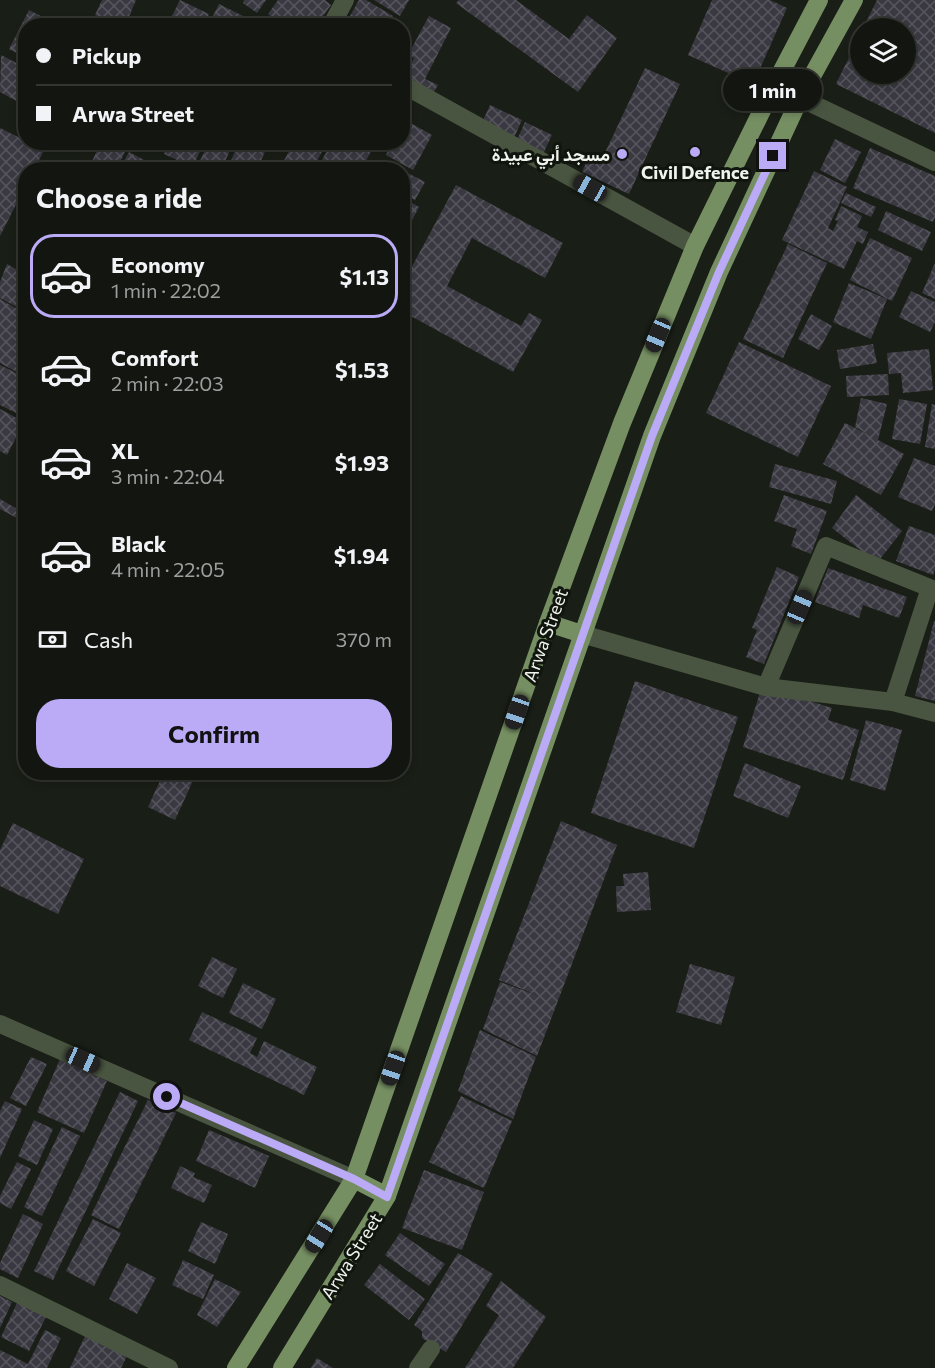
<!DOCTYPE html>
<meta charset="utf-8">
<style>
body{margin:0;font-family:Commissioner,Vazirmatn,sans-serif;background:#1c1f19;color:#f1f3f6;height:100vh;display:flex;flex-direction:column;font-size:22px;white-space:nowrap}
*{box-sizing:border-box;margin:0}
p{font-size:20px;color:#9d9f9f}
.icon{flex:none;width:33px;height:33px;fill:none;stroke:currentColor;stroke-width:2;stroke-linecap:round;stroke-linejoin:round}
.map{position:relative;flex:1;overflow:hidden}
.sheet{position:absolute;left:18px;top:162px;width:392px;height:618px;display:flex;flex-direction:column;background:#131610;border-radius:24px;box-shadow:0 3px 9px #0003,0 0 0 2px #323530}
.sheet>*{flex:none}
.banner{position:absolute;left:18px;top:18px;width:392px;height:132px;border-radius:24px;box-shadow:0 3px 9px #0003,0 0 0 2px #323530;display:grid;align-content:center;height:132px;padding:0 18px;background:#131610}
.buttons{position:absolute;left:850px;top:18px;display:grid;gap:12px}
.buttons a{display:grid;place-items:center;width:66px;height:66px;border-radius:50%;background:#131610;box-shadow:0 3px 9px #0003,0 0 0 2px #323530;font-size:30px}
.end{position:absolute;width:27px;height:27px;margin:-14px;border:8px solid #bbaaf6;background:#111;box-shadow:0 0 0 3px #111}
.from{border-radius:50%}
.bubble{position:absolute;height:42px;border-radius:21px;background:#131610;box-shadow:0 3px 9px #0003,0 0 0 2px #323530;font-size:20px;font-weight:700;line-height:42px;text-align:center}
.car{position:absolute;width:18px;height:36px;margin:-18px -9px;border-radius:8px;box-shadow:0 0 4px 2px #0007;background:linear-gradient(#222 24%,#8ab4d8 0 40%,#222 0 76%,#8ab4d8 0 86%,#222 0)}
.banner b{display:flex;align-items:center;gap:21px;height:57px;font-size:22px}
.banner b+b{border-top:2px solid #323530}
.banner i{width:15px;height:15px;background:#f1f3f6}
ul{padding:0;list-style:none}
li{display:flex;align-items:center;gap:18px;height:84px;margin:0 12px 9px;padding:0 6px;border:3px solid transparent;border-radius:24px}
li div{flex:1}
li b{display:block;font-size:22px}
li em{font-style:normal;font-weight:700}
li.on{border-color:#bbaaf6}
li>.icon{width:54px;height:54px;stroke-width:1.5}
h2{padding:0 18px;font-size:27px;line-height:72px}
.pay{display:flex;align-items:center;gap:15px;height:66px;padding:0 18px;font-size:22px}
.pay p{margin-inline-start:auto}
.primary-button{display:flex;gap:12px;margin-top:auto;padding:12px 18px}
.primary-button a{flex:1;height:69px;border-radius:24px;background:#bbaaf6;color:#111;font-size:24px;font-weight:700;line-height:69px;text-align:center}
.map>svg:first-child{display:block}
.building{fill:url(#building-cross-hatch)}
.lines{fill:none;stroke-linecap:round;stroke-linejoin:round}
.street{stroke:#495540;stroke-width:18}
.primary{stroke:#768f62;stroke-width:18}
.route{stroke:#bbaaf6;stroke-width:8}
.poi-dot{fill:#bbaaf6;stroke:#10150d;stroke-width:2}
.labels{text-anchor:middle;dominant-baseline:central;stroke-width:6;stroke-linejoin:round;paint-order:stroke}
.poi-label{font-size:18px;font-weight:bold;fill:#f0f4ee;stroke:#10150d;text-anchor:end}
.street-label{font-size:18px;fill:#f0f4ee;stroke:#10150d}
</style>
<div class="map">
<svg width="935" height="1368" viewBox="0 0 935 1368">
<defs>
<pattern id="building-cross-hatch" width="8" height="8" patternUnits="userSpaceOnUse" patternTransform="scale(1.5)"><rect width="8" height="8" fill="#3a3942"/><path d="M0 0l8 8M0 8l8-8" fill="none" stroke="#57565e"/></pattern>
</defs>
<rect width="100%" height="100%" fill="#191e16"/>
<g class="building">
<path d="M102,0H136L125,26H118L95,15Z"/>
<path d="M180,0L209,14L204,26H167Z"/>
<path d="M244,0H266L257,13L243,3Z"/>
<path d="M278,0H325L331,5L316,26H283L268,14Z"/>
<path d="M359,0H366L393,16L387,26H352L355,19L350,16Z"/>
<path d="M374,0H409L400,16Z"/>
<path d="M459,0H516L569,39L587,15L617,38L578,92L456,3Z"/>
<path d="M712,0H770L787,8L753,84L688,55Z"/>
<path d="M877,0H935V133L836,84L861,33V74H906V28H863Z"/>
<path d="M219,4L245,17L240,26H208Z"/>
<path d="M29,10L54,23L52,26H26V58L9,49Z"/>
<path d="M429,16L451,28L425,79L438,85L431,97L402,81L414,58L408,55Z"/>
<path d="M78,19L90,26H75Z"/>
<path d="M1,55L26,68V96L22,104L0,92Z"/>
<path d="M645,68L680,84L629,194L582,172L590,154L602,159Z"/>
<path d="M490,105L522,120L513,140L481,125Z"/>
<path d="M405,120L432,135L413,170L386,155L392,142H402V125Z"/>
<path d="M525,122L552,135L543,154L516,142Z"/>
<path d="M0,128L26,141V142H29L44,150L34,170H26V185L0,236Z"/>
<path d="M835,139L861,152L845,183L820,170Z"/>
<path d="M101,142H111L126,150L116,170H88Z"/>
<path d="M169,142H204L193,167L164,154Z"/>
<path d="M209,142H234L221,170L196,169Z"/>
<path d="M239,142H269L257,170H227Z"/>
<path d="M294,142H314L324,148L312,170H279Z"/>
<path d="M332,142L339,143L376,142L361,170H339L322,160Z"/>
<path d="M870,148L935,176V217L933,222L853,188Z"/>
<path d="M129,152L146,161L141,170H119Z"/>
<path d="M402,170L425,182L415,200L402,193Z"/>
<path d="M814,171L847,187L828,228L833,231L838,221L835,220L841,206L862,216L857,227L868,232L863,244L857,241L844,269L782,240Z"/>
<path d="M456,185L563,243L545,278L472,238L447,286L521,326L529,313L542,320L513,372L409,315L413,308L402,302V285Z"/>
<path d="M846,193L876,207L871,217L841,203Z"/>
<path d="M402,197L419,207L405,234L402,232Z"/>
<path d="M886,211L931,232L922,251L878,230Z"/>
<path d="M870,238L912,258L892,301L850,280Z"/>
<path d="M788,244L827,263L783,358L743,339Z"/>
<path d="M935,263V299L922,293Z"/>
<path d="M7,264L26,275V312L0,298V282Z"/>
<path d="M849,283L887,299L871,339L833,322Z"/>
<path d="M911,291L935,302V322L930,332L899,317Z"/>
<path d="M0,299L26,314V377L0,363Z"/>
<path d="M811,314L832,326L819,350L798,339Z"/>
<path d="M739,342L831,386L798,457L706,413Z"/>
<path d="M873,344L877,363L840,369L837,350Z"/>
<path d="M929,349L933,390L903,393L901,373L889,374L887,353Z"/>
<path d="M0,365L26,378V418L0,405Z"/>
<path d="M888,374L889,395L847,397L846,376Z"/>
<path d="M861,398L887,404L878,440L904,454L881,495L823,464L845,423L871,436L855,427Z"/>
<path d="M899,399L927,404L920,444L892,439Z"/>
<path d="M932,404L935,405V449L925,447Z"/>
<path d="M0,409L24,422L7,455L0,451Z"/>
<path d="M914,458L935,466V504L932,511L898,497Z"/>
<path d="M775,464L837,481L831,504L769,487Z"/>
<path d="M784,495L827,511L811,554L791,546L797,529L774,521Z"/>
<path d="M856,495L902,531L877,563L832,528Z"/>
<path d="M26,498V523L0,509V499L19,510Z"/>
<path d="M909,526L935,535V570L933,575L896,561Z"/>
<path d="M777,567L799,577L764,664L746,657L757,630L752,628Z"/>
<path d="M828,568L907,597L899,618L863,605L859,618L815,602Z"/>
<path d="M934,621H935V701L915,696Z"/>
<path d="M635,681L738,717L694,848L591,813Z"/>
<path d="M762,686L832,708L828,720L859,730L843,780L743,747Z"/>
<path d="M866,720L902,730L885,791L850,780Z"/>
<path d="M745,763L801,786L788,818L733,796Z"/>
<path d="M164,772H197L175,820L148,807Z"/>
<path d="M561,821L617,845L537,1056L483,1029L500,982L542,997L499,980Z"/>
<path d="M13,823L84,859L58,914L0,886V850Z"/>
<path d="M648,872L651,910L617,912L616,886H624L623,874Z"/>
<path d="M212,957L237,969L223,998L198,986Z"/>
<path d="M690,964L735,977L721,1025L676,1012Z"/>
<path d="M243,983L276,999L262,1029L229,1013Z"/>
<path d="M202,1012L257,1038L250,1053L257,1057L264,1041L317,1067L304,1095L189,1040Z"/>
<path d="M480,1030L536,1057L513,1119L458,1091Z"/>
<path d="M31,1057L47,1064L26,1106L10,1098Z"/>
<path d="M60,1059L107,1081L84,1133L37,1112Z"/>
<path d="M120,1092L138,1101L53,1280L34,1271Z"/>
<path d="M461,1096L512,1121L484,1188L429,1162Z"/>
<path d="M148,1100L176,1113L119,1229L91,1215Z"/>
<path d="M5,1101L22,1109L0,1158V1111Z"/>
<path d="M34,1120L53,1129L37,1165L18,1156Z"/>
<path d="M62,1127L80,1136L42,1216L24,1207Z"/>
<path d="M209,1130L269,1156L255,1188L196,1161Z"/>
<path d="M17,1162L31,1169L11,1209L0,1203V1196Z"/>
<path d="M180,1166L195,1173L193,1177L212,1185L204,1203L171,1188Z"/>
<path d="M424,1170L484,1192L462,1250L402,1228Z"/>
<path d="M23,1214L43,1224L18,1278L0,1269V1263Z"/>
<path d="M93,1219L121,1233L94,1286L66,1271Z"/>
<path d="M201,1222L228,1234L215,1264L188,1251Z"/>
<path d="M400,1233L445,1264L429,1286L385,1255Z"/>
<path d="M458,1253L493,1274L446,1352L422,1338V1331L414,1325Z"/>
<path d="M183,1260L214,1275L203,1299L172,1285Z"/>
<path d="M127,1263L156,1278L137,1314L109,1299Z"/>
<path d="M380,1264L425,1299L409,1320L364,1285Z"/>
<path d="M215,1279L241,1292L217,1327L197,1315Z"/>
<path d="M501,1281L546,1317L513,1368H465L499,1315L486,1306Z"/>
<path d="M0,1296L12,1302L0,1328Z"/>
<path d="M18,1301L47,1315L29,1351L1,1337Z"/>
<path d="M45,1330L61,1338L47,1368H0V1350L28,1364Z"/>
<path d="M86,1334L128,1354L121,1368H70Z"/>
<path d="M317,1358L333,1368H311Z"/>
</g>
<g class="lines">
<g class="street">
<path d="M331,26L345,0"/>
<path d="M402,84L695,246"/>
<path d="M800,98L935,162"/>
<path d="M582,634L766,687L893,702L935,713"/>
<path d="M766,687L826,546L930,588L893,702"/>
<path d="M0,1024L354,1179"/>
<path d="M0,1285L169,1368"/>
<path d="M418,1368L431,1349"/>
</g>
<g class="primary">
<path d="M548,623L582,634"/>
<path d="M354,1179L387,1196"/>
<path d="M236,1368L354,1179L548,623L622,423L695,246L774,86L819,0"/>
<path d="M282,1368L387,1196L652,436L719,272L800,98L854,0"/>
</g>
</g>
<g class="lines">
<path class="route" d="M167,1097L354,1179L387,1197L652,436L719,272L773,156"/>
</g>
<g class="poi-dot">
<circle cx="695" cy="152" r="6"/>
<circle cx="622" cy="154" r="6"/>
</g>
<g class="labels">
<g class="poi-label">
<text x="610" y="154">مسجد أبي عبيدة</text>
<text x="695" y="172" text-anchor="middle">Civil Defence</text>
</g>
<g class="street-label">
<text transform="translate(545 635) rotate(-70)">Arwa Street</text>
<text transform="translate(351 1256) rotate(-58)">Arwa Street</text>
</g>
</g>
</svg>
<div class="buttons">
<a><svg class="icon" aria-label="layers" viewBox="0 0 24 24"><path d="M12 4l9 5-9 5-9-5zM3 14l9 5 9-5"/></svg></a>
</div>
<i class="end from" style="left:167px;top:1097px"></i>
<i class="end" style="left:773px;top:156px"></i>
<div class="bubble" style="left:723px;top:69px;width:99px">1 min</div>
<i class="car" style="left:590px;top:188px;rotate:299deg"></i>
<i class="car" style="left:658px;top:335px;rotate:203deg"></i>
<i class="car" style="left:800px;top:607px;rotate:23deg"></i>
<i class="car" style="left:517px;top:712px;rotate:199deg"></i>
<i class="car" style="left:83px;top:1060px;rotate:114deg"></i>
<i class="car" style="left:393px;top:1068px;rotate:199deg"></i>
<i class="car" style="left:319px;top:1236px;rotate:212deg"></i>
<div class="banner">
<b><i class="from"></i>Pickup</b>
<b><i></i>Arwa Street</b>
</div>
<section class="sheet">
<h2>Choose a ride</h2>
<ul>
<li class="on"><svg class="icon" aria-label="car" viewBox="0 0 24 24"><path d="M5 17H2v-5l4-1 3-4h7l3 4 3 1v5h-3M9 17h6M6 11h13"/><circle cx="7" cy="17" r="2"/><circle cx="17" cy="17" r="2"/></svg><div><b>Economy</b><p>1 min · 22:02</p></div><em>$1.13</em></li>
<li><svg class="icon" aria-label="car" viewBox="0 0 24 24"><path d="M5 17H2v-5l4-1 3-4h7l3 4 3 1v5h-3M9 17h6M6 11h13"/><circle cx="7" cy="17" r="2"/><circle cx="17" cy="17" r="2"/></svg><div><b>Comfort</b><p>2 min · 22:03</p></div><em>$1.53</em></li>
<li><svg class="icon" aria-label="car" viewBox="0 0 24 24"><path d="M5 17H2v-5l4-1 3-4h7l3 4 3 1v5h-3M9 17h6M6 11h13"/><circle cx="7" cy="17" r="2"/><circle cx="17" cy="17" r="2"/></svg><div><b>XL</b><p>3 min · 22:04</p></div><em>$1.93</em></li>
<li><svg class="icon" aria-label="car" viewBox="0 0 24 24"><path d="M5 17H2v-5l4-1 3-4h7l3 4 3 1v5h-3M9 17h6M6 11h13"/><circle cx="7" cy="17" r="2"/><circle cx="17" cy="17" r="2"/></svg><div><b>Black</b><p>4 min · 22:05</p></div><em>$1.94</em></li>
</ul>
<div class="pay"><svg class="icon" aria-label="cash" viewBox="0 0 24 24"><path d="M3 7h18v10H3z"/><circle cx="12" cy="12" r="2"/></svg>Cash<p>370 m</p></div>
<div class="primary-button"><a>Confirm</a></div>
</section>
</div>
